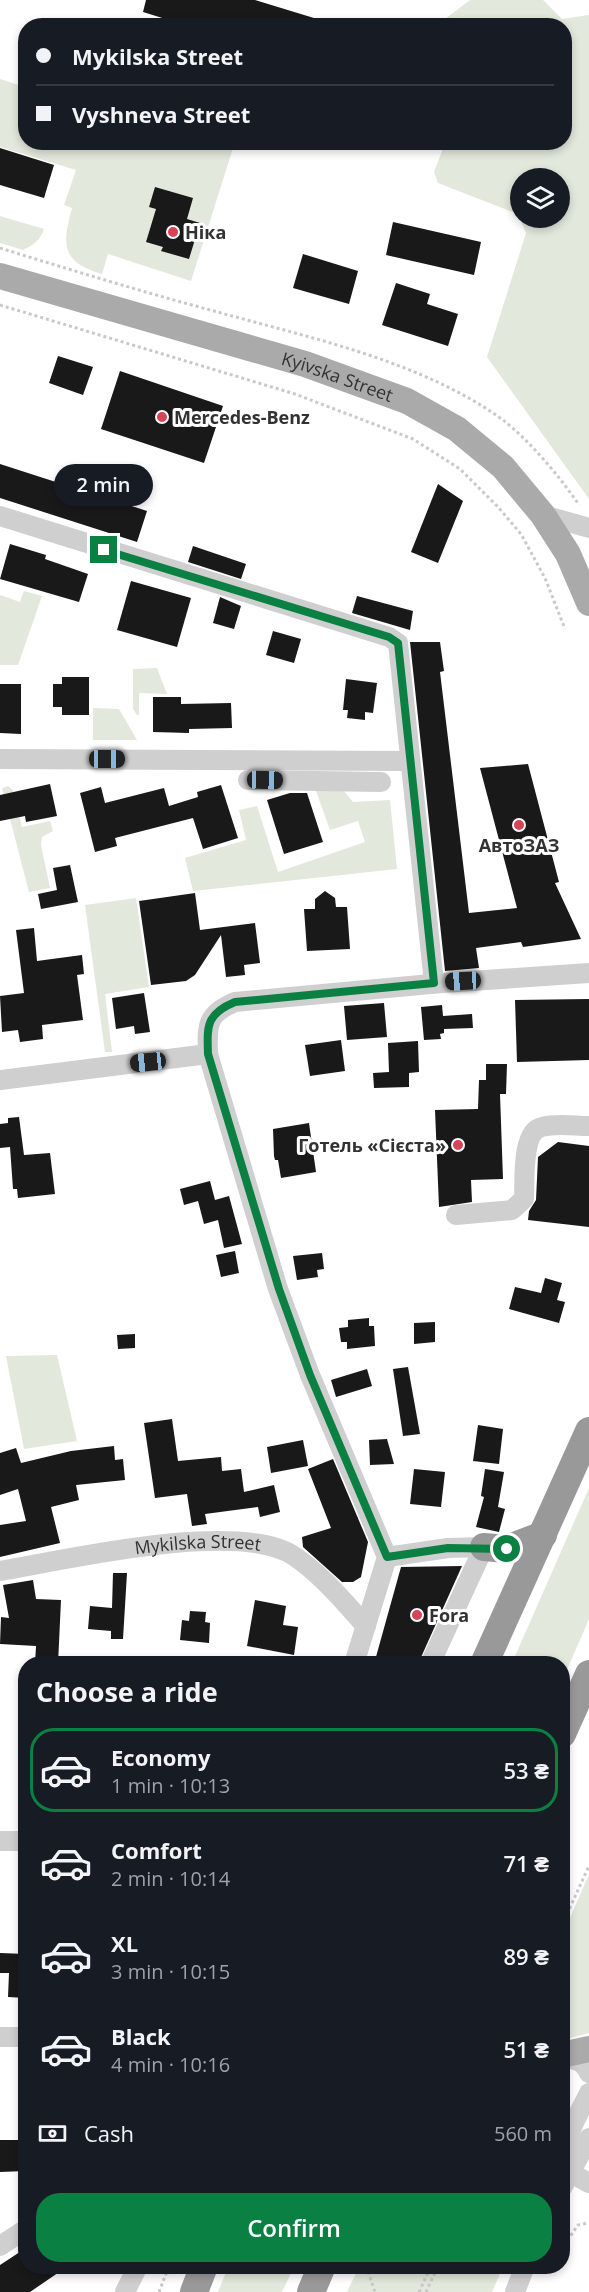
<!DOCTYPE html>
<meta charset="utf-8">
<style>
body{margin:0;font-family:"Open Sans",sans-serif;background:#242831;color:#f1f3f6;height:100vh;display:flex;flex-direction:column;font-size:22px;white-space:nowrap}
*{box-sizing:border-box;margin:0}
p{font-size:20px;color:#9ea1a6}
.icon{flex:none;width:33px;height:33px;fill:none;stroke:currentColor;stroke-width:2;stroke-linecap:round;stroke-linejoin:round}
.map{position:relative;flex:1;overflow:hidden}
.sheet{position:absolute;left:18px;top:1656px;width:552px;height:618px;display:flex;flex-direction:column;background:#171b24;border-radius:24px;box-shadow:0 3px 9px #0003}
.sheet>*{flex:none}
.banner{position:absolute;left:18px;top:18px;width:554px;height:132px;border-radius:24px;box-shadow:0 3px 9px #0003;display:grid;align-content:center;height:132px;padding:0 18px;background:#171b24}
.buttons{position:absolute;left:510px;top:168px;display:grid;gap:12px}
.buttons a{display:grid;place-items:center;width:60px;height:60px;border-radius:50%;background:#171b24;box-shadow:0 3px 9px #0003;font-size:30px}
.end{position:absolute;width:27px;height:27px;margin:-14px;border:8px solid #0b8043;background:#fff;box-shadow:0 0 0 3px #fff}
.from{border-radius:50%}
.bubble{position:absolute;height:42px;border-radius:21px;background:#171b24;box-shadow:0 3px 9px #0003;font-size:20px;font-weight:600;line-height:42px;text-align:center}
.car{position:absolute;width:18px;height:36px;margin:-18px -9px;border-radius:8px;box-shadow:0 0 4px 2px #0007;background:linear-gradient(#222 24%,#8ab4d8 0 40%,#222 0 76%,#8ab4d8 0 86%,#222 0)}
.banner b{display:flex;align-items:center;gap:21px;height:57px;font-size:22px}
.banner b+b{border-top:2px solid #363941}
.banner i{width:15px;height:15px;background:#f1f3f6}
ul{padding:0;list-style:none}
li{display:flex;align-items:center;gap:18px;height:84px;margin:0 12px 9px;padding:0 6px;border:3px solid transparent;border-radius:24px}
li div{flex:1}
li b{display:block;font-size:22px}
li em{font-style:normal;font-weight:600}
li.selected{border-color:#0b8043}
li>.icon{width:54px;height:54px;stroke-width:1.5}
h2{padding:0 18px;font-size:27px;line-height:72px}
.pay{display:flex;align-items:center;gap:15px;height:66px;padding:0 18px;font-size:22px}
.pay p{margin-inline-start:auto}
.action{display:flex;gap:12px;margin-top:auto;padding:12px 18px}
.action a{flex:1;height:69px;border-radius:24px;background:#0b8043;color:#fff;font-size:24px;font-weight:600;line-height:69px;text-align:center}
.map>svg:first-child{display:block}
.green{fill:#e2e8dc;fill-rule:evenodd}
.building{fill:#191919}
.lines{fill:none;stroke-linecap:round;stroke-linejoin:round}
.path{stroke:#c9c9c9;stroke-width:3;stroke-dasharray:3 3;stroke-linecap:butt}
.minor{stroke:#cfcfcf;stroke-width:20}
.major{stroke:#aaa;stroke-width:26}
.highway{stroke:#999;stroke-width:28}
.route{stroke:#0b8043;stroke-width:8}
.poi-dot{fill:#da4355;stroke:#fff;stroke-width:2}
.labels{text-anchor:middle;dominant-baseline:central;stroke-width:6;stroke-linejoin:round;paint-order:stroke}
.poi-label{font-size:18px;font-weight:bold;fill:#323232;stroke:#fff;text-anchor:start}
.street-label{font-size:18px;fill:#323232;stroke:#fff}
</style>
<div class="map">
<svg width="589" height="2292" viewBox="0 0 589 2292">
<rect width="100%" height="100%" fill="#fff"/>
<g class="green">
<path d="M470,0H543L562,19L589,15V499L487,357L526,233L518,214L438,183L434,172L445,143L564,142V26L446,25L445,19ZM520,178H560V218H520Z"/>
<path d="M0,79L25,87L26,142H213L233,148L191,281L108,254L102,274C61,262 62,245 72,208L64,205L76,170L0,147Z"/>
<path d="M0,216L44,229C40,240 34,245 23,250L0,243Z"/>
<path d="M24,591L42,596L18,665H0V595L20,602Z"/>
<path d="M157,668L167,694L139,693V715H137L133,709V669Z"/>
<path d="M93,708L119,709L137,740H93Z"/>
<path d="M8,786L13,790L22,827L50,821L53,831L42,837L41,845L50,888L29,892L2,788Z"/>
<path d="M343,790L353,802L390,800L397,869L193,891L185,858L246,840L239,810L257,806L278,872L365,842L358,821L330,830L316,791Z"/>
<path d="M136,898L149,987L105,994L112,1052H105L85,905Z"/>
<path d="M57,1355L77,1441L24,1449L6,1356Z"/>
<path d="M589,1488V1619L563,1679L562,1664L512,1663Z"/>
<path d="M589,1874V2033L563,2040V1934Z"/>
<path d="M388,2266H503V2267L492,2292H347L359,2267H375L385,2271Z"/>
<path d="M228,2267V2266L294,2267L282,2292H218Z"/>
</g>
<g class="building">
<path d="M146,0H255L327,22V26H188L143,12Z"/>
<path d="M0,148L54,165L44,198L0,185Z"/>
<path d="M155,187L193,198L187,219L200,223L189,259L161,251L163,247L146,242L156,209L149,207Z"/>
<path d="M393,222L481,242L474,275L386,255Z"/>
<path d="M303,254L358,271L349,304L293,288Z"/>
<path d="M396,283L430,294L427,304L458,314L448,346L382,325Z"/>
<path d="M58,356L93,367L83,395L49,383Z"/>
<path d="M120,371L223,406L204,463L101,429Z"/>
<path d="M0,464L62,484L65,475L89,482L86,491L147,511L137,542L0,498Z"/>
<path d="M438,484L463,501L438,563L411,552Z"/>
<path d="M10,544L46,555L45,559L88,574L79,602L0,579Z"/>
<path d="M193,546L246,564L241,579L188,562Z"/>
<path d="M131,581L191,598L177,647L117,630Z"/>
<path d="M357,596L413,611L410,630L352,613Z"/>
<path d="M220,597L241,606L234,629L213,623Z"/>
<path d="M273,631L301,639L294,663L266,655Z"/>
<path d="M410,642H440L444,671L440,672L469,913L517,908L480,768L528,764L559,882L555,883L581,939L523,947L521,942L476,948L479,968L445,971Z"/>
<path d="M62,677H89V715H62V707H53V684H62Z"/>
<path d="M346,679L377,683L373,713L365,712V720L347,718L348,710H343Z"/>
<path d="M0,684H21V734L0,733Z"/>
<path d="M153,697H181V704L231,703L232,728L189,729V733L153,732Z"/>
<path d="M50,784L57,816L26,822L25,816L0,821V795Z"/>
<path d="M221,785L238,838L203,849L193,818L115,838L117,846L95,852L80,793L101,787L105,803L164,788L169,806L198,797L197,792Z"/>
<path d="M290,793H307L323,842L284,854L267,800Z"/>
<path d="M70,865L78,902L41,909L38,894L57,890L53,868Z"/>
<path d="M325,891L335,898L336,907H347L350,949L307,951L304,909H315V899Z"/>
<path d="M195,893L200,930L255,923L260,963L244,965L245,975L226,977L221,935L195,975L186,981L151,985L139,901Z"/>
<path d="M34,928L37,961L82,955L84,974L77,975L83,1020L42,1025L43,1039L20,1042L18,1030L2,1032L0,996L24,993L16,930Z"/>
<path d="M144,993L150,1032L135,1034L134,1026L116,1029L112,998Z"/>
<path d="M589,999V1060L517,1062L515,1000Z"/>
<path d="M384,1003L387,1037L347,1040L344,1006Z"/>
<path d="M442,1005L443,1016L472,1014L473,1028L444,1029V1033L440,1034L441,1039L424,1040L421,1007Z"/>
<path d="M341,1040L345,1071L310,1076L305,1045Z"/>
<path d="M418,1041L419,1072L409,1073V1087L374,1088L373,1073L389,1072L388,1043Z"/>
<path d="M486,1064H507L506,1094H500L503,1179L471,1180L472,1202L439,1207L435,1110L478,1109L479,1080H486Z"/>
<path d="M19,1117L24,1155L50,1153L55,1194L18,1198L17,1189H13L10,1147L0,1148V1124L8,1123V1118Z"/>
<path d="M309,1123L316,1172L281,1178L278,1160H275L274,1156L273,1129Z"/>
<path d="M558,1142L589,1146V1227L528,1220L529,1211L536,1200L538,1157Z"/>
<path d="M210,1181L215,1200L229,1196L242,1244L224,1248L218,1220L204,1224L198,1201L184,1205L180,1189Z"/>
<path d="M235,1251L239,1273L221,1277L216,1255Z"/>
<path d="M322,1253L324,1269L317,1270L318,1277L297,1280L293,1256Z"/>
<path d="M545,1278L562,1283L557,1300L565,1302L559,1323L509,1309L515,1287L541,1293Z"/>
<path d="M369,1318V1326H374L375,1346L347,1349V1342H341L339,1328L348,1327V1320Z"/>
<path d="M435,1322V1342L414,1344V1323Z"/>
<path d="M135,1334V1348L118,1349L117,1335Z"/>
<path d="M408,1367L420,1434L403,1436L393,1369Z"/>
<path d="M367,1369L372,1386L336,1397L331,1380Z"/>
<path d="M172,1419L178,1461L221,1457L222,1471L241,1469L244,1492L274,1485L280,1512L260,1517L258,1507L205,1514L207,1524L192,1526L187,1494L155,1498L144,1423Z"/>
<path d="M478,1425L503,1429L499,1464L473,1461Z"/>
<path d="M387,1439L394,1464L370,1465L369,1440Z"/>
<path d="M303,1440L308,1466L271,1473L267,1447Z"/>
<path d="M114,1446L115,1460L123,1459L125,1480L76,1485L79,1500L51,1507L60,1543L0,1557V1525L26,1521L18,1489L0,1495V1453L16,1448L21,1463L71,1451Z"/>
<path d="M333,1459L368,1542L361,1577L353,1582H342L303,1547L302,1537L331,1528L308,1469Z"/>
<path d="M414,1469L445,1472L441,1507L410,1504Z"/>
<path d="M485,1469L504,1472L498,1507L505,1509L499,1532L476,1527L484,1497L481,1496Z"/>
<path d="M462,1566L418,1664H374L401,1567Z"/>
<path d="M113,1573H127L123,1639H111V1631L88,1629L90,1606L112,1608Z"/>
<path d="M33,1580L36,1599L61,1600L58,1664H35L36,1646L0,1644L1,1617L9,1618L3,1585Z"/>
<path d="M255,1600L286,1606L283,1625L298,1627L294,1655L247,1646Z"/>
<path d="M190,1611L206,1612L205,1622L210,1623L209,1643L180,1640L182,1620L189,1621Z"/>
<path d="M0,1953L26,1954V1998L8,1997L9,1973H0Z"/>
<path d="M0,2140H26V2171L0,2172Z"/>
<path d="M26,2248V2266H68L30,2292H0V2265Z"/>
</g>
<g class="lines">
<g class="path">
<path d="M0,248C71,270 143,292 214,311C310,338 422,361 503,420C529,440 561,478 579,505"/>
<path d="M0,305L295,394L413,439L460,469L498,507L521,534L545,578L565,629"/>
<path d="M562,1802L569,1787"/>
<path d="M562,1925L589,1866"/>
<path d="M562,2239L567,2241L578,2225L589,2223"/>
<path d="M562,2246L570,2249"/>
<path d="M366,2266L375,2292"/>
<path d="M159,2292L169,2266"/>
<path d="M419,2292L431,2266"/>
<path d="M426,2292L438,2266"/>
</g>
<g class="minor">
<path d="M543,515L589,528"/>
<path d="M0,516L389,637L398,643L434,983"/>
<path d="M0,759L410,761"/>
<path d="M248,780L381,782"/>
<path d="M0,1080L208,1054"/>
<path d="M456,1215L512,1210L524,1199C525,1182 521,1131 542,1127C556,1123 575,1126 589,1126"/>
<path d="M387,1557L448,1548L484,1547L430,1664"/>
<path id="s1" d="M0,1571C66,1560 239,1519 294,1556C321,1574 344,1602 366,1626"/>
<path d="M354,1664L387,1557L310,1375L278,1289L208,1054C207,1026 206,1014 235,1002L442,983L589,973"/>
<path d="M0,1841H26"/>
<path d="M0,2037H26"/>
<path d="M562,2058C576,2059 583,2061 589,2073"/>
<path d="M571,2173C556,2145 577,2119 589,2093"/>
<path d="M571,2173L589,2183"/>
<path d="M562,2188L589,2138"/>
<path d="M0,2246L26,2229"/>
<path d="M125,2292L138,2266"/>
<path d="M515,2292L525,2266"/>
</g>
<g class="major">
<path id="s2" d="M0,276L305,364L407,401L457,429L503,467L543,515L568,554L589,603"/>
<path d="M562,2055L589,2049"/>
</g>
<g class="highway">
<path d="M484,1547L507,1549L543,1535"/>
<path d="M484,1664L589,1431"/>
<path d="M562,1734L589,1674"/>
<path d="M194,2292L204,2266"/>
<path d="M311,2292L322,2266"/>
</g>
</g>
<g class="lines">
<path class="route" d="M104,550L389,637L398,643L434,983L235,1002C206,1014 207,1026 208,1054L279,1289L310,1375L387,1557L448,1548L507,1549"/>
</g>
<g class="poi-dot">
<circle cx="173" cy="232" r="6"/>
<circle cx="162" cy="417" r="6"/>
<circle cx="519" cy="825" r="6"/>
<circle cx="458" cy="1145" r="6"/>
<circle cx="417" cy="1615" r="6"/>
</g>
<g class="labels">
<g class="poi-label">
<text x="185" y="232">Ніка</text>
<text x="174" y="417">Mercedes-Benz</text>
<text x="519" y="845" text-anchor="middle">АвтоЗАЗ</text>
<text x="446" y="1145" text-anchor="end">Готель «Сієста»</text>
<text x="429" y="1615">Fora</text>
</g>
<g class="street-label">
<text stroke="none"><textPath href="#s2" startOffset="352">Kyivska Street</textPath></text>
<text stroke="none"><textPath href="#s1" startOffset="200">Mykilska Street</textPath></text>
</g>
</g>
</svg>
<div class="buttons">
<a><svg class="icon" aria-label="layers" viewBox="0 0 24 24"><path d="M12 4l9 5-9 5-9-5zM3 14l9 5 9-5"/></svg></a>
</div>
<i class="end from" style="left:507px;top:1549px"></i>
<i class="end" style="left:104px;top:550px"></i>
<div class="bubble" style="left:54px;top:464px;width:99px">2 min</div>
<i class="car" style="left:107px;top:759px;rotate:90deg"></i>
<i class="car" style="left:265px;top:780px;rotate:91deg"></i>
<i class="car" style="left:463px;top:981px;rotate:267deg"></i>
<i class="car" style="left:148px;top:1062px;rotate:264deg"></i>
<div class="banner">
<b><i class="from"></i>Mykilska Street</b>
<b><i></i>Vyshneva Street</b>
</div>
<section class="sheet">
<h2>Choose a ride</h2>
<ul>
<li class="selected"><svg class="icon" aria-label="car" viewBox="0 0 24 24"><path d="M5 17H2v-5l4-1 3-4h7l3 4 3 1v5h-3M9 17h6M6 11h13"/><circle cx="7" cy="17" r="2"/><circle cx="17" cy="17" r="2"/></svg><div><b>Economy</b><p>1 min · 10:13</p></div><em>53 ₴</em></li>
<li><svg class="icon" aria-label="car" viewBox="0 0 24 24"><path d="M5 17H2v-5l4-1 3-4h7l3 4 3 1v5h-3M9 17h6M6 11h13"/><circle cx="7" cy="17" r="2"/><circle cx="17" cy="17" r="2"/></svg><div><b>Comfort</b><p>2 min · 10:14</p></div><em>71 ₴</em></li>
<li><svg class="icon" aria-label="car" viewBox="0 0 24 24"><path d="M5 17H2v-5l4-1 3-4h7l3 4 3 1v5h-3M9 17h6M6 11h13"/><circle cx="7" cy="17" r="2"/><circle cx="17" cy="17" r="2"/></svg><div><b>XL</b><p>3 min · 10:15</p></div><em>89 ₴</em></li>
<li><svg class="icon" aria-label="car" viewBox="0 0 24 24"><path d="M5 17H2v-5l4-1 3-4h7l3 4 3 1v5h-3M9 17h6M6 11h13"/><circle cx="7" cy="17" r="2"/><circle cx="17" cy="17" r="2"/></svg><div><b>Black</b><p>4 min · 10:16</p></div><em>51 ₴</em></li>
</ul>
<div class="pay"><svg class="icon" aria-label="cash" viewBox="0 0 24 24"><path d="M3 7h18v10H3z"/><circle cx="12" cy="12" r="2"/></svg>Cash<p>560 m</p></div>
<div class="action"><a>Confirm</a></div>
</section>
</div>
